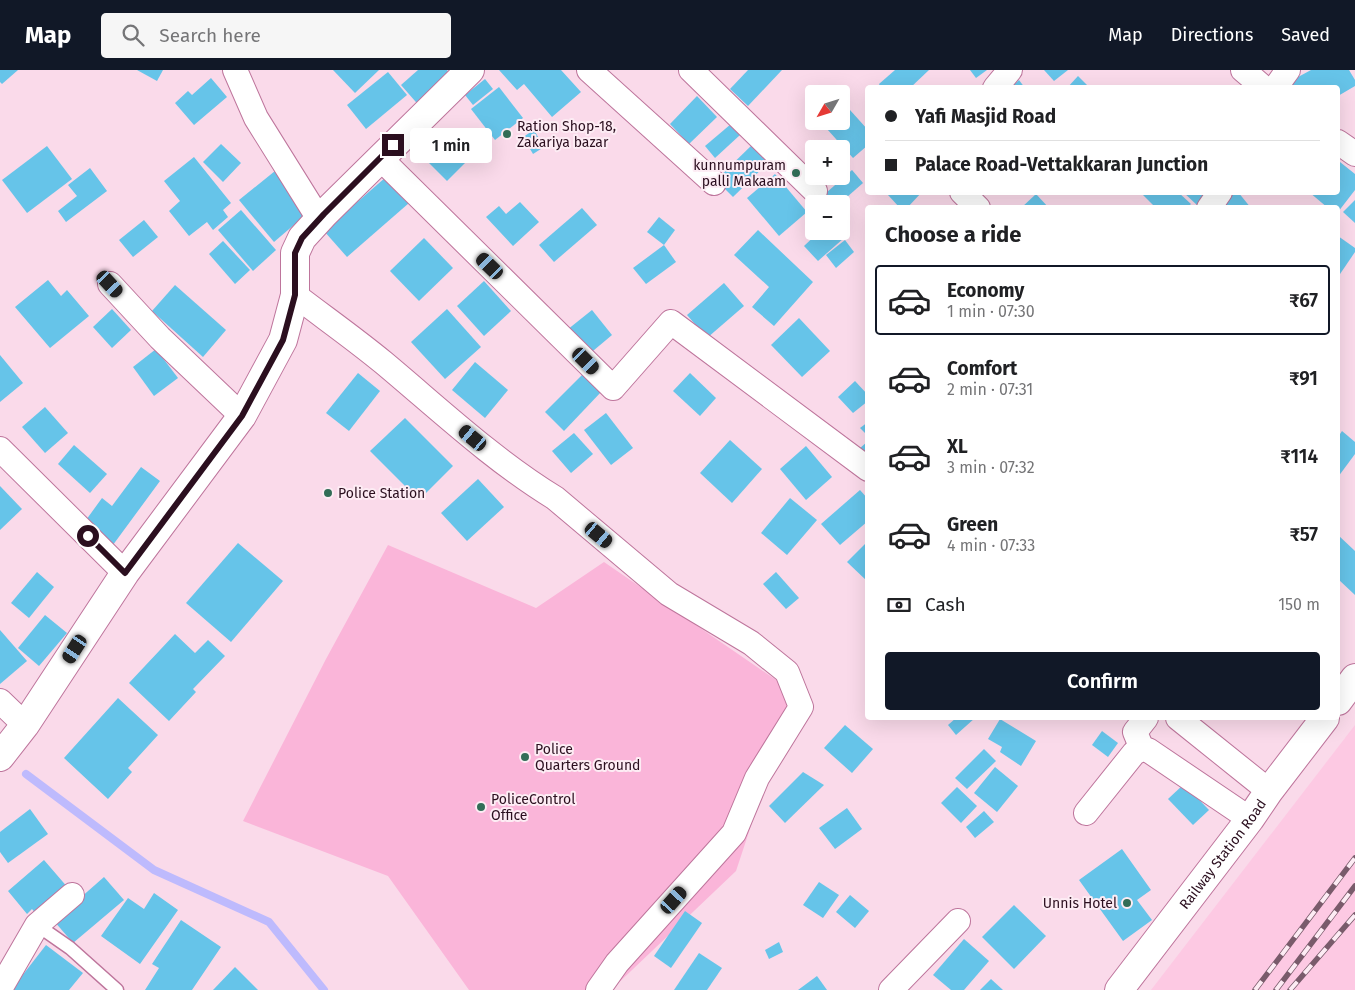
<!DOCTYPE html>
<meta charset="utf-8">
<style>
body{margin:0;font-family:"Fira Sans",sans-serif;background:#f6f6f6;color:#202124;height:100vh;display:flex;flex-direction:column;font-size:19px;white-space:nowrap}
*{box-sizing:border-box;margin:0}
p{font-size:16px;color:#757577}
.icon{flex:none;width:28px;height:28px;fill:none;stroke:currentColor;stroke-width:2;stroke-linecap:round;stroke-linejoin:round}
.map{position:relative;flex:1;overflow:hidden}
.panel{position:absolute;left:865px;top:135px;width:475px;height:515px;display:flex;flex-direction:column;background:#fff;border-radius:5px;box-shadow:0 5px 20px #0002}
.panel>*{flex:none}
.guide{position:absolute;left:865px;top:15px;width:475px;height:110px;border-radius:5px;box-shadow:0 5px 20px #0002;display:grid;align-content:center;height:110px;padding:0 20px;background:#fff}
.needle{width:32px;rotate:231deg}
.fabs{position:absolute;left:805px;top:15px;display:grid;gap:10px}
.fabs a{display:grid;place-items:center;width:45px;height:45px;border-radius:5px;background:#fff;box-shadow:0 5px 20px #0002;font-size:25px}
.end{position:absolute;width:22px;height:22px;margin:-11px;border:6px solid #2b0f1f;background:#fff;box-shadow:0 0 0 2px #fff}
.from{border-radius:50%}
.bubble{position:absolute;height:35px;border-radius:5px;background:#fff;box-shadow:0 5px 20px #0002;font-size:16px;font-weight:600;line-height:35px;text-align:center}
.car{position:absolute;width:15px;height:30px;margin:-15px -8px;border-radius:6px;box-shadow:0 0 4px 1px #0007;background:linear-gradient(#222 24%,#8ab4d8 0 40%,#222 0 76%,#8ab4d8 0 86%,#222 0)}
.guide b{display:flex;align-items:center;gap:18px;height:48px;font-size:19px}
.guide b+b{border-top:1px solid #e0e0e0}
.guide i{width:12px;height:12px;background:#202124}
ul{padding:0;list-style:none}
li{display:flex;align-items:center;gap:15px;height:70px;margin:0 10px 8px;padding:0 10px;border:2px solid transparent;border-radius:5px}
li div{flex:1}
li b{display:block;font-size:19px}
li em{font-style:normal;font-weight:600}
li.active{border-color:#111827}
li>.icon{width:45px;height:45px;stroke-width:1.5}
h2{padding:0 20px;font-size:22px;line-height:60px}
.pay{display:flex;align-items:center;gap:12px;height:55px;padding:0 20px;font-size:19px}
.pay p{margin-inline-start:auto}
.cta{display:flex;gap:10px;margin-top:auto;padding:10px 20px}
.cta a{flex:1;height:58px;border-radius:5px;background:#111827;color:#fff;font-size:20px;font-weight:600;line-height:58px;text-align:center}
header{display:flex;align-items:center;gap:30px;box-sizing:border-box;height:70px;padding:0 25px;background:#111827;color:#fff}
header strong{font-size:24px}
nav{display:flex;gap:28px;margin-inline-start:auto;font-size:18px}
.search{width:350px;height:45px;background:#f6f6f6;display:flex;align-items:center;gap:12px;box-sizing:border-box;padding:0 18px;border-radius:5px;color:#757577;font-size:19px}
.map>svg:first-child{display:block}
.built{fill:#fdc9e3}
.green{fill:#fab5d9}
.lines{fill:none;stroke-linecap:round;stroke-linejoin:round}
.stream{stroke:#bebafd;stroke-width:8}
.building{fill:#66c4e9}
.lane-casing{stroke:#be759c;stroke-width:15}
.street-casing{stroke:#be759c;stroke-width:26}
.secondary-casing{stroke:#be759c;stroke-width:30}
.lane{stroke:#fff;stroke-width:12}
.street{stroke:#fff;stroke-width:24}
.secondary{stroke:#fff;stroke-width:28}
.rail-casing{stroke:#795b6b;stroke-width:5.5}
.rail{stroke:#fdecf4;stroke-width:4;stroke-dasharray:11;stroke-linecap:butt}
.route{stroke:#2b0f1f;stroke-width:6}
.poi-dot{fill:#326d57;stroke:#fdecf4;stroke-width:2}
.labels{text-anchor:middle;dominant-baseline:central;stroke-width:4;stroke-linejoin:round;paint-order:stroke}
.poi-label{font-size:14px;fill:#2b0f1f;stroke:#fdecf4;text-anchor:start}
.street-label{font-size:14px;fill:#2b0f1f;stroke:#fdecf4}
</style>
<header>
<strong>Map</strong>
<div class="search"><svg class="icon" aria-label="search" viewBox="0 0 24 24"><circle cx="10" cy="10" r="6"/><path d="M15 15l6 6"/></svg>Search here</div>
<nav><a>Map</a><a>Directions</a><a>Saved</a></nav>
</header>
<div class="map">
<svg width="1355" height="920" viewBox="0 0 1355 920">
<rect width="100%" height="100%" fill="#fadaea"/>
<path class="built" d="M1355,655V920H1151Z"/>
<path class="green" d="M388,475L536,538L604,492L795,623L736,801L611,920H469L388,806L243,751L326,589Z"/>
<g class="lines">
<path class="stream" d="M26,704L154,800L269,852L324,920"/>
</g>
<g class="building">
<path d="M0,0H18L2,14L0,12Z"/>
<path d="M137,0H163L157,11Z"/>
<path d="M333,0H379L355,23Z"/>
<path d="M418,0H447L455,10L422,39L401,15Z"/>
<path d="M499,0H561L581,22L552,47L524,14L517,20Z"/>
<path d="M748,0H782L748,36L730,19Z"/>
<path d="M895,0H929L910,18H881L879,14Z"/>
<path d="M970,0H987L976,8Z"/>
<path d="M1044,0H1068L1054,11Z"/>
<path d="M1311,0H1349L1355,10V16L1338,26V18H1289L1287,13Z"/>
<path d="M388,2L407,25L366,59L347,35Z"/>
<path d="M1078,6L1090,18H1067Z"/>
<path d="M211,8L227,27L194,55L175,33L188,21L192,25Z"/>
<path d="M485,9L493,19L473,35L465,25Z"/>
<path d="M1019,10L1025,18H1010Z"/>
<path d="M499,17L523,48L495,70L471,39Z"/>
<path d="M697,26L717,47L689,74L670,54Z"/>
<path d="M814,28V41L807,32Z"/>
<path d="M850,40L868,60V75L853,88L827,59L836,51H841V47Z"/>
<path d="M731,54L740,65L715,88L705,76Z"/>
<path d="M442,59L471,87L447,111L419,83Z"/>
<path d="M534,60L544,77L533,84L523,67Z"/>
<path d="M754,73L771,90L733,127L716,110Z"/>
<path d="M221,74L241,93L223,112L203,92Z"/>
<path d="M47,76L72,109L27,143L2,110Z"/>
<path d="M194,87L231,133L223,140L228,147L213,160L207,152L189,166L169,141L180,131L164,111Z"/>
<path d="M1340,92L1355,104V120L1338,142V138H1328L1309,122H1338V94Z"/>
<path d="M90,98L107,121L66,152L58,141L77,126L68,115Z"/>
<path d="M852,100L863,113L839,134H835L826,123Z"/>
<path d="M275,101L309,142L274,172L239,130Z"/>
<path d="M775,104L807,142L779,166L747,128Z"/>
<path d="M386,107L409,133L347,187L324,161Z"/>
<path d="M891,122H922L907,138H900L888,125Z"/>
<path d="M1143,122H1178L1191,134L1187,138H1156L1142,124Z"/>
<path d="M1183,122H1209L1198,136Z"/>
<path d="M1231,122H1238L1251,138H1224Z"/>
<path d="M1036,124L1049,138H1021Z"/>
<path d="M1355,130V153L1343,142Z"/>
<path d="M520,132L539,152L513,176L486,147L499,136L506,144Z"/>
<path d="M582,138L597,155L554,192L539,175Z"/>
<path d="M241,140L276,180L253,201L218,160Z"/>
<path d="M659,147L675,160L664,175L647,162Z"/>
<path d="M144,150L158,167L133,187L119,170Z"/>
<path d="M758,160L813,212L774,256L752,237L769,217L734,185Z"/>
<path d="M820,161H838L844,168L818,191L804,176Z"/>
<path d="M1338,166L1355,178V182L1338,207Z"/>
<path d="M424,168L453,198L419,231L390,201Z"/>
<path d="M845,170L854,182L836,198L826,185Z"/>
<path d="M223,171L250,200L235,214L209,184Z"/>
<path d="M664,175L676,192L646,214L633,198Z"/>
<path d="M48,210L61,226L67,220L89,246L50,278L15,237Z"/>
<path d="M484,211L511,241L484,266L457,236Z"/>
<path d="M724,213L744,236L707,268L687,245Z"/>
<path d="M175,215L226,260L203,287L152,241Z"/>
<path d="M112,239L131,260L112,278L93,257Z"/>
<path d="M447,239L481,277L445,309L411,272Z"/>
<path d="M592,240L612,265L587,286L567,260Z"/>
<path d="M799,248L830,281L802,307L771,275Z"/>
<path d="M156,279L178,308L154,326L133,297Z"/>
<path d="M0,285L23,313L0,332Z"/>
<path d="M475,292L508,320L485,348L452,320Z"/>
<path d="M358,303L380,321L349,361L326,343Z"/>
<path d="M584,303L602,321L564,361L545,342Z"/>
<path d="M690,303L716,328L700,346L673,321Z"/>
<path d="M855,311L868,325V331L853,343L838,327Z"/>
<path d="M45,337L68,363L45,383L22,357Z"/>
<path d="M606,343L633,378L611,395L584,360Z"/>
<path d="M405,348L453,396L419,430L370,381Z"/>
<path d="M868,352V366L860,358Z"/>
<path d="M1342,361L1355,372V384L1338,407V367Z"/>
<path d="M574,363L593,384L571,403L552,381Z"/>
<path d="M730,370L762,399L732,433L700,403Z"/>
<path d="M868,371V388L859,379Z"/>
<path d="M74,375L107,404L90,423L58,394Z"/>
<path d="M806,376L832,407L806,430L780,399Z"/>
<path d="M141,397L160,411L110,479L81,457L102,428L112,436Z"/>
<path d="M478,409L504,437L467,471L441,443Z"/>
<path d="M0,416L22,439L0,460Z"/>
<path d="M860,420L868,429V451L840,475L821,454Z"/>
<path d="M790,428L817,450L787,485L761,463Z"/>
<path d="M1338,465L1355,481V525L1338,509Z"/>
<path d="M868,471V512L847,492Z"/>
<path d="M238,473L283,511L231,572L186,533Z"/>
<path d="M37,502L54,517L29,548L11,533Z"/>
<path d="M776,502L799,528L786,539L763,514Z"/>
<path d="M45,545L67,563L39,596L18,578Z"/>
<path d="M0,560L27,591L0,614Z"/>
<path d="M175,564L195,583L208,570L225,586L193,619L196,622L169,651L129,613Z"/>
<path d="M118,628L158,665L128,698L132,702L108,729L64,688Z"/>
<path d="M956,648H975L956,665L948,655Z"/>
<path d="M1000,649L1036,671L1021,696L1000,682L1002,677L988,669Z"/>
<path d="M845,655L873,679L852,703L824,678Z"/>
<path d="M1102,661L1118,673L1108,687L1092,675Z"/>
<path d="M984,679L996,691L967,719L955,708Z"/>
<path d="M995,697L1018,716L997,742L974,723Z"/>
<path d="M803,702L824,715L785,753L769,736Z"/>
<path d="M1184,714L1209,740L1193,755L1168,729Z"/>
<path d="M957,717L977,736L961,753L941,733Z"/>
<path d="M847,738L862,759L835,779L819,758Z"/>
<path d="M30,739L48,764L8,793L0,782V762Z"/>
<path d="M984,741L994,752L975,768L966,757Z"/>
<path d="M1122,779L1151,820L1137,830L1152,850L1123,871L1079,810Z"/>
<path d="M44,790L69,819L38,846L32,839L27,844L8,821Z"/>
<path d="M104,807L124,830L73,873L54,851Z"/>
<path d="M819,812L839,825L823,848L803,835Z"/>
<path d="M154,823L178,840L140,894L101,866L128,828L144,839Z"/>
<path d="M850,825L869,841L855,858L836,842Z"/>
<path d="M1014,835L1046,866L1014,899L982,867Z"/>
<path d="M685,841L702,853L671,898L654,886Z"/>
<path d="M181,850L221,877L192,920H145L159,898L152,894Z"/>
<path d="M964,869L989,891L964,920H951L933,905Z"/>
<path d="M779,872L783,882L769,889L765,880Z"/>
<path d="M46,875L83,903L69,920H11Z"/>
<path d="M699,883L722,898L707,920H674Z"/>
<path d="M235,897L258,920H213Z"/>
<path d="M817,906L827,920H798Z"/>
<path d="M991,909L1003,920H980Z"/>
</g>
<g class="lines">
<defs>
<path id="lane" d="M37,855L70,878L117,920"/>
<g id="street">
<path d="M235,0L256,48L319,149"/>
<path d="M589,0L714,113"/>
<path d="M691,0L815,121"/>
<path d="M1243,0L1264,18"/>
<path d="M995,18L1010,0"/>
<path d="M1275,18L1288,0"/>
<path d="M1338,72L1355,84"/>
<path d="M380,88L613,318L671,252L868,399"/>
<path d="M962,122L978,138"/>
<path d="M1209,138L1220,122"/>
<path d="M110,214L160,268L242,346"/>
<path d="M295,225C325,248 355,269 384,293C439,339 493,390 555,428L669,524L751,573L787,602L801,637L757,708L734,763L617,893L598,920"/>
<path d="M0,379L125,503"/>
<path d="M0,631L25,655"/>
<path d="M1178,648L1269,721"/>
<path d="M1142,679L1135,662L1146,648"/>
<path d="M1086,743L1134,683L1142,679L1148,680L1250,749"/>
<path d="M0,919L37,855L72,825"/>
<path d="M891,920L958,851"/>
</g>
<g id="secondary">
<path d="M1338,631L1355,608"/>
<path d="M0,687L25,655L125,503L242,346L283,270L295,225V183L302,168L324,144L470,0"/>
<path id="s1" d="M1119,920L1250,749L1269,721L1325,648"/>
</g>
</defs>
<use href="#lane" class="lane-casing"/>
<use href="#street" class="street-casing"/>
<use href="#secondary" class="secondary-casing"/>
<use href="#lane" class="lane"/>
<use href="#street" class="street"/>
<use href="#secondary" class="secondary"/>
<defs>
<g id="rail">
<path d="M1255,920L1355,788"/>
<path d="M1276,920L1355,816"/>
<path d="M1290,920L1355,845"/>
</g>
</defs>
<use href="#rail" class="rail-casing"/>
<use href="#rail" class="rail"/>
</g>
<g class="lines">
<path class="route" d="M88,466L125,503L242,346L283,270L295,225V183L302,168L324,144L393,75"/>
</g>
<g class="poi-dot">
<circle cx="507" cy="64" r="5"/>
<circle cx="796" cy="103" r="5"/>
<circle cx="328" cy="423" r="5"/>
<circle cx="525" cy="687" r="5"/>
<circle cx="481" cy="737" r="5"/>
<circle cx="1127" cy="833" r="5"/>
</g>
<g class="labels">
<g class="poi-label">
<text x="517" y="56">Ration Shop-18,<tspan x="517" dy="16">Zakariya bazar</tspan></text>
<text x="786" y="95" text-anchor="end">kunnumpuram<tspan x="786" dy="16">palli Makaam</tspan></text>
<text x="338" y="423">Police Station</text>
<text x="535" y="679">Police<tspan x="535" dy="16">Quarters Ground</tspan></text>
<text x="491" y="729">PoliceControl<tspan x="491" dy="16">Office</tspan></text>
<text x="1117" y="833" text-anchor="end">Unnis Hotel</text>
</g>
<g class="street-label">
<text stroke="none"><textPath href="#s1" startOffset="171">Railway Station Road</textPath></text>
</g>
</g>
</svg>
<div class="fabs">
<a><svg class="needle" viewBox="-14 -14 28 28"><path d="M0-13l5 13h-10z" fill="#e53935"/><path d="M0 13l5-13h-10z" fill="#757577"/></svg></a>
<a>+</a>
<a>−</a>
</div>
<i class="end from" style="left:88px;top:466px"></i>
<i class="end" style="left:393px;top:75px"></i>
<div class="bubble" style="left:410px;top:58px;width:82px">1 min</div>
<i class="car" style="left:490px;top:196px;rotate:314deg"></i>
<i class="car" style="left:110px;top:214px;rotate:137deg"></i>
<i class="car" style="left:586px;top:291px;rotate:135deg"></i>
<i class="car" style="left:473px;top:368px;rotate:310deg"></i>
<i class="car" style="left:599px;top:465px;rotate:130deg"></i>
<i class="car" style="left:75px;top:579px;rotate:213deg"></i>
<i class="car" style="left:674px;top:830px;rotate:42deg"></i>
<div class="guide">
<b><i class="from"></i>Yafi Masjid Road</b>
<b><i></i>Palace Road-Vettakkaran Junction</b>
</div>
<section class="panel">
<h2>Choose a ride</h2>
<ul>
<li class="active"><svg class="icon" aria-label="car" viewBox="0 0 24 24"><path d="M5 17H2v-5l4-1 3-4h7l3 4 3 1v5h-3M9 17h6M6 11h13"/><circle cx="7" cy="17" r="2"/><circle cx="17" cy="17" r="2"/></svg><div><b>Economy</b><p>1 min · 07:30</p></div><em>₹67</em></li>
<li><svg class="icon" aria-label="car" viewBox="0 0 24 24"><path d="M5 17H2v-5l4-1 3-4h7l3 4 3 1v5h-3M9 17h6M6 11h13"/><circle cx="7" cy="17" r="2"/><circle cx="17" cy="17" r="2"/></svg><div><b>Comfort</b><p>2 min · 07:31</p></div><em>₹91</em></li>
<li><svg class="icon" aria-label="car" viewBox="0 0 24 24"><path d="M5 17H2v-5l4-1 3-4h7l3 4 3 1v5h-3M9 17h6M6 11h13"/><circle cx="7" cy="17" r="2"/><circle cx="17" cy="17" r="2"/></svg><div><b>XL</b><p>3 min · 07:32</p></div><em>₹114</em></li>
<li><svg class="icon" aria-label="car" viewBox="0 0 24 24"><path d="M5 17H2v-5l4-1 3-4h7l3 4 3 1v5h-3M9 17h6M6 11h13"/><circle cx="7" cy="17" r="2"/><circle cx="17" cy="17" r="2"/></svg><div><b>Green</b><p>4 min · 07:33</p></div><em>₹57</em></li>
</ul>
<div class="pay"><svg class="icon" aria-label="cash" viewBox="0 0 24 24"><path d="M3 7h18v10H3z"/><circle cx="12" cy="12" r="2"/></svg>Cash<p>150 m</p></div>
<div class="cta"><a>Confirm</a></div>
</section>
</div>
